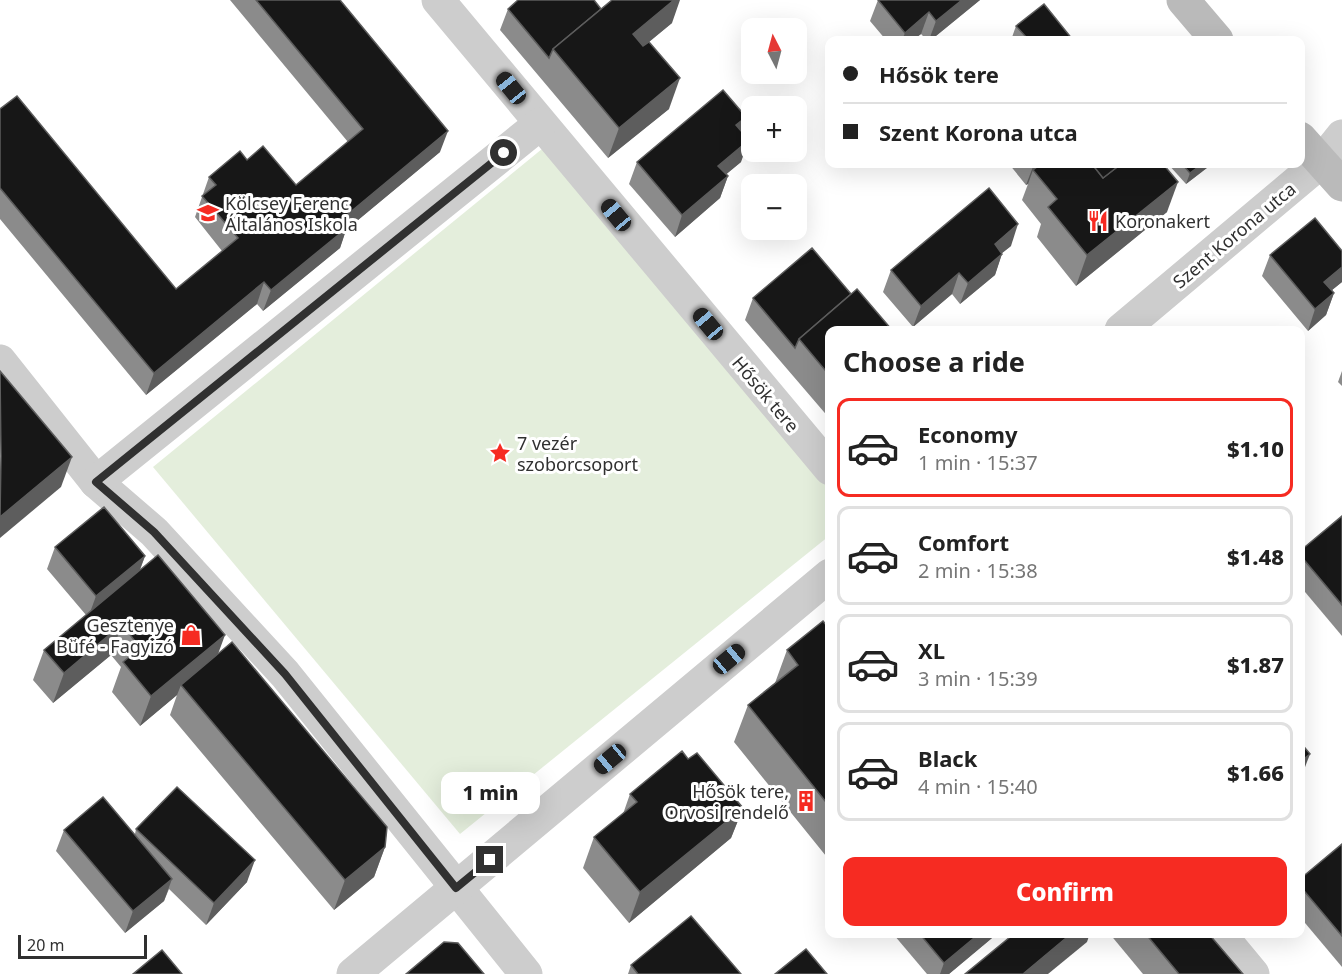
<!DOCTYPE html>
<meta charset="utf-8">
<style>
body{margin:0;font-family:"Noto Sans",sans-serif;background:#f6f6f6;color:#222;height:100vh;display:flex;flex-direction:column;font-size:22px;white-space:nowrap}
*{box-sizing:border-box;margin:0}
p{font-size:20px;color:#767676}
.icon{flex:none;width:33px;height:33px;fill:none;stroke:currentColor;stroke-width:2;stroke-linecap:round;stroke-linejoin:round}
.map{position:relative;flex:1;overflow:hidden}
.side{position:absolute;left:825px;top:326px;width:480px;height:612px;display:flex;flex-direction:column;background:#fff;border-radius:12px;box-shadow:0 6px 24px #0002}
.side>*{flex:none}
.banner{position:absolute;left:825px;top:36px;width:480px;height:132px;border-radius:12px;box-shadow:0 6px 24px #0002;display:grid;align-content:center;height:132px;padding:0 18px;background:#fff}
.needle{width:39px;rotate:354deg}
.fabs{position:absolute;left:741px;top:18px;display:grid;gap:12px}
.fabs a{display:grid;place-items:center;width:66px;height:66px;border-radius:12px;background:#fff;box-shadow:0 6px 24px #0002;font-size:30px}
.scale{position:absolute;left:18px;bottom:15px;width:129px;box-sizing:border-box;padding-left:6px;border:3px solid #303030;border-top:0;font-size:16px;line-height:21px;white-space:nowrap;color:#303030;-webkit-text-stroke:4px #fff;paint-order:stroke}
.end{position:absolute;width:27px;height:27px;margin:-14px;border:8px solid #303030;background:#fff;box-shadow:0 0 0 3px #fff}
.from{border-radius:50%}
.bubble{position:absolute;height:42px;border-radius:12px;background:#fff;box-shadow:0 6px 24px #0002;font-size:20px;font-weight:800;line-height:42px;text-align:center}
.car{position:absolute;width:18px;height:36px;margin:-18px -9px;border-radius:8px;box-shadow:0 0 4px 2px #0007;background:linear-gradient(#222 24%,#8ab4d8 0 40%,#222 0 76%,#8ab4d8 0 86%,#222 0)}
.banner b{display:flex;align-items:center;gap:21px;height:57px;font-size:22px}
.banner b+b{border-top:2px solid #e0e0e0}
.banner i{width:15px;height:15px;background:#222}
ul{padding:0;list-style:none}
li{display:flex;align-items:center;gap:18px;height:99px;margin:0 12px 9px;padding:0 6px;border:3px solid #e0e0e0;border-radius:12px}
li div{flex:1}
li b{display:block;font-size:22px}
li em{font-style:normal;font-weight:800}
li.active{border-color:#f62b22}
li>.icon{width:54px;height:54px;stroke-width:1.5}
h2{padding:0 18px;font-size:27px;line-height:72px}
.action{display:flex;gap:12px;margin-top:auto;padding:12px 18px}
.action a{flex:1;height:69px;border-radius:12px;background:#f62b22;color:#fff;font-size:24px;font-weight:800;line-height:69px;text-align:center}
.map>svg:first-child{display:block}
.green{fill:#e4eedc}
.lines{fill:none;stroke-linecap:round;stroke-linejoin:round}
.street{stroke:#cdcdcd;stroke-width:33}
.secondary{stroke:#bababa;stroke-width:33}
.wall{fill:#8b8b8b}
.shaded-wall{fill:#5d5d5d}
.building{fill:#171717;stroke:#5d5d5d;stroke-width:1.5}
.route{stroke:#303030;stroke-width:8}
.labels{text-anchor:middle;dominant-baseline:central;stroke-width:6;stroke-linejoin:round;paint-order:stroke}
.poi-label{font-size:18px;fill:#303030;stroke:#fff;text-anchor:start}
.street-label{font-size:18px;fill:#303030;stroke:#fff}
</style>
<div class="map">
<svg width="1342" height="974" viewBox="0 0 1342 974">
<rect width="100%" height="100%" fill="#fff"/>
<path class="green" d="M553,140L829,474V536L460,834L153,467Z"/>
<g class="lines">
<g class="street">
<path d="M438,0L830,469"/>
<path d="M1121,330L1322,161L1342,136"/>
<path d="M0,361L96,482L154,532L285,674L526,974"/>
<path d="M96,482L540,124"/>
<path d="M1219,933L1253,974"/>
<path d="M353,974L830,575"/>
</g>
<g class="secondary">
<path d="M1183,0L1217,40"/>
<path d="M1300,138L1342,185"/>
</g>
</g>
<g class="wall">
<path d="M230,0H340L440,152L346,230L340,248L263,311L257,304L146,395L0,219V109L176,289L222,251L195,217L209,177L296,185L348,142Z"/>
<path d="M878,0H980L931,40H927L921,34L913,40H886L870,21Z"/>
<path d="M508,9H601L672,23L649,42L669,109L608,158L500,30Z"/>
<path d="M1016,26L1073,40H1011Z"/>
<path d="M746,117L741,130V162L726,174L728,176L720,198L675,237L629,184L637,162Z"/>
<path d="M1009,164H1163L1167,212L1076,286L1037,237L1041,224L1022,200L1028,184L1026,185Z"/>
<path d="M1168,164H1212L1186,184Z"/>
<path d="M1011,246L1002,253L995,275L960,304L952,294L913,327L883,292L891,270Z"/>
<path d="M1342,251V282L1332,290L1334,293L1326,315L1308,331L1262,276L1270,255Z"/>
<path d="M851,294L830,330V419L745,320L753,298Z"/>
<path d="M1342,371V386L1338,382Z"/>
<path d="M1342,516V636L1300,586V551Z"/>
<path d="M55,547L145,556L140,570L218,654L385,847L374,877L334,910L170,715L177,695L140,726L112,692L121,667L111,655L53,703L33,680L44,650L86,615L47,569Z"/>
<path d="M830,630V861L734,742L748,705L775,683L787,650Z"/>
<path d="M688,759L743,808L731,838L629,923L583,868L594,837L623,814L630,794Z"/>
<path d="M136,829L247,882L206,925L169,889L164,901L125,933L56,851L64,830L135,834Z"/>
<path d="M1342,844V967L1300,917V879Z"/>
<path d="M895,933H998L949,974H927L894,935Z"/>
<path d="M1109,933H1208L1243,974H1143Z"/>
<path d="M631,965L741,974H628Z"/>
</g>
<g class="shaded-wall">
<path d="M674,0H680L672,23L622,64L633,34Z"/>
<path d="M962,0H980L931,40H929L936,21Z"/>
<path d="M929,12L921,34L913,40H902L905,33Z"/>
<path d="M680,78L669,109L608,158L619,128Z"/>
<path d="M746,117L738,138L736,125Z"/>
<path d="M448,131L440,152L346,230L340,248L263,311L271,290L342,219Z"/>
<path d="M749,140L741,162L711,187L718,166Z"/>
<path d="M1034,164H1054L1033,170L1028,184L1026,185Z"/>
<path d="M1202,164H1212L1186,184L1190,173Z"/>
<path d="M728,176L720,198L675,237L682,215Z"/>
<path d="M1178,182L1167,212L1076,286L1087,255Z"/>
<path d="M1018,224L1011,246L987,265L995,244Z"/>
<path d="M1002,254L995,275L960,304L968,283Z"/>
<path d="M1342,267V282L1316,303L1324,282Z"/>
<path d="M959,273L952,294L913,327L921,306Z"/>
<path d="M264,282L257,304L146,395L154,373Z"/>
<path d="M1334,293L1326,315L1308,331L1315,309Z"/>
<path d="M72,457L61,487L0,538V517Z"/>
<path d="M145,556L137,577L88,618L96,596Z"/>
<path d="M122,624L111,655L53,703L64,673Z"/>
<path d="M225,635L214,665L181,685L177,695L140,726L151,696Z"/>
<path d="M1310,754L1302,775L1300,777V762Z"/>
<path d="M743,808L731,838L629,923L640,892Z"/>
<path d="M385,847L374,877L334,910L345,880Z"/>
<path d="M255,860L247,882L206,925L214,903Z"/>
<path d="M172,879L164,901L125,933L133,911Z"/>
<path d="M980,933H998L949,974H940L944,963Z"/>
<path d="M1072,933H1090L1087,942L1048,974H1023Z"/>
</g>
<g class="building">
<path d="M256,0H340L448,131L342,219L348,227L271,290L264,282L154,373L0,188V109L17,96L176,289L238,238L202,196L216,185L209,177L240,151L247,160L263,146L296,185L363,129Z"/>
<path d="M518,0H594L601,9L553,49L549,58L508,9Z"/>
<path d="M612,0H674L633,34L643,46L649,42L680,78L619,128L553,49Z"/>
<path d="M878,0H962L936,21L929,12L905,33Z"/>
<path d="M1044,4L1073,40H1024L1027,38L1016,26Z"/>
<path d="M723,90L746,117L736,125L749,140L718,166L728,176L682,215L637,162Z"/>
<path d="M1041,164H1092L1103,178L1121,164H1163L1178,182L1087,255L1048,207L1057,199L1033,170Z"/>
<path d="M1092,164H1121L1103,178Z"/>
<path d="M1182,164H1202L1190,173Z"/>
<path d="M989,188L1018,224L995,244L1002,254L968,283L959,273L921,306L891,270Z"/>
<path d="M1315,218L1342,251V267L1324,282L1334,293L1315,309L1270,255Z"/>
<path d="M812,248L851,294L799,339L795,348L753,298Z"/>
<path d="M857,289L892,330H830V376L799,339Z"/>
<path d="M0,371L72,457L0,517L1,456Z"/>
<path d="M104,507L145,556L96,596L55,547Z"/>
<path d="M1342,516V605L1300,555V551Z"/>
<path d="M158,555L225,635L151,696L123,662L140,648L122,624L64,673L44,650Z"/>
<path d="M823,621L830,630V807L748,705L798,665L787,650Z"/>
<path d="M232,642L387,827L385,847L345,880L181,685Z"/>
<path d="M1300,742L1310,754L1300,762Z"/>
<path d="M682,751L688,759L697,753L743,808L640,892L594,837L637,802L630,794Z"/>
<path d="M177,787L255,860L214,903L136,829Z"/>
<path d="M103,797L172,879L133,911L64,830Z"/>
<path d="M1342,844V936L1300,886V879Z"/>
<path d="M691,916L741,974H638L631,965Z"/>
<path d="M919,933H980L944,963Z"/>
<path d="M1015,933H1072L1023,974H965Z"/>
<path d="M1145,933H1208L1243,974H1179Z"/>
<path d="M444,942L458,943L484,974H406Z"/>
<path d="M806,949L827,974H775Z"/>
<path d="M162,950L182,974H133Z"/>
</g>
<g class="lines">
<path class="route" d="M490,860L456,888L285,674L154,532L96,482L504,153"/>
</g>
<defs>
<symbol id="school-bare" viewBox="-9 -9 18 18"><path d="M0-5L7-2L0 1L-7-2ZM-4 1L0 2.5L4 1V4Q0 6-4 4Z" fill="#f62b22" stroke="#fff" stroke-width="2.5" paint-order="stroke"/></symbol>
<symbol id="restaurant-bare" viewBox="-9 -9 18 18"><path d="M-5-6h1v4h1v-4h1v4h1v-4h1v5L-1.5 .5V6h-2V.5L-5-1ZM5-6V6H3V1.5H1.5Q1.5-4 5-6Z" fill="#f62b22" stroke="#fff" stroke-width="2.5" paint-order="stroke"/></symbol>
<symbol id="sight-bare" viewBox="-9 -9 18 18"><path d="M0-6L1.8-2.2L6-1.7L2.9 1.2L3.7 5.4L0 3.3L-3.7 5.4L-2.9 1.2L-6-1.7L-1.8-2.2Z" fill="#f62b22" stroke="#fff" stroke-width="2.5" paint-order="stroke"/></symbol>
<symbol id="shop-bare" viewBox="-9 -9 18 18"><path d="M-5-2.5h2.3a2.7 3.5 0 0 1 5.4 0H5L5.5 6h-11ZM-1.5-2.5h3a1.5 2.3 0 0 0-3 0Z" fill="#f62b22" stroke="#fff" stroke-width="2.5" paint-order="stroke"/></symbol>
<symbol id="building-bare" viewBox="-9 -9 18 18"><path d="M-4-6H4V6H1V3H-1V6H-4ZM-2.5-4.3h1.7v1.8h-1.7ZM.8-4.3h1.7v1.8H.8ZM-2.5-1h1.7V.8h-1.7ZM.8-1h1.7V.8H.8Z" fill="#f62b22" stroke="#fff" stroke-width="2.5" paint-order="stroke"/></symbol>
</defs>
<g fill-rule="evenodd">
<use href="#school-bare" x="193" y="198" width="30" height="30"/>
<use href="#restaurant-bare" x="1083" y="206" width="30" height="30"/>
<use href="#sight-bare" x="485" y="438" width="30" height="30"/>
<use href="#shop-bare" x="176" y="620" width="30" height="30"/>
<use href="#building-bare" x="791" y="786" width="30" height="30"/>
</g>
<g class="labels">
<g class="poi-label">
<text x="225" y="203">Kölcsey Ferenc<tspan x="225" dy="21">Általános Iskola</tspan></text>
<text x="1115" y="221">Koronakert</text>
<text x="517" y="443">7 vezér<tspan x="517" dy="21">szoborcsoport</tspan></text>
<text x="174" y="625" text-anchor="end">Gesztenye<tspan x="174" dy="21">Büfé - Fagyizó</tspan></text>
<text x="789" y="791" text-anchor="end">Hősök tere,<tspan x="789" dy="21">Orvosi rendelő</tspan></text>
</g>
<g class="street-label">
<text transform="translate(1234 235) rotate(-40)">Szent Korona utca</text>
<text transform="translate(766 394) rotate(50)">Hősök tere</text>
</g>
</g>
</svg>
<div class="fabs">
<a><svg class="needle" viewBox="-14 -14 28 28"><path d="M0-13l5 13h-10z" fill="#e53935"/><path d="M0 13l5-13h-10z" fill="#767676"/></svg></a>
<a>+</a>
<a>−</a>
</div>
<div class="scale">20 m</div>
<i class="end from" style="left:504px;top:153px"></i>
<i class="end" style="left:490px;top:860px"></i>
<div class="bubble" style="left:441px;top:772px;width:99px">1 min</div>
<i class="car" style="left:511px;top:88px;rotate:321deg"></i>
<i class="car" style="left:616px;top:215px;rotate:320deg"></i>
<i class="car" style="left:708px;top:324px;rotate:320deg"></i>
<i class="car" style="left:729px;top:659px;rotate:50deg"></i>
<i class="car" style="left:610px;top:759px;rotate:230deg"></i>
<div class="banner">
<b><i class="from"></i>Hősök tere</b>
<b><i></i>Szent Korona utca</b>
</div>
<section class="side">
<h2>Choose a ride</h2>
<ul>
<li class="active"><svg class="icon" aria-label="car" viewBox="0 0 24 24"><path d="M5 17H2v-5l4-1 3-4h7l3 4 3 1v5h-3M9 17h6M6 11h13"/><circle cx="7" cy="17" r="2"/><circle cx="17" cy="17" r="2"/></svg><div><b>Economy</b><p>1 min · 15:37</p></div><em>$1.10</em></li>
<li><svg class="icon" aria-label="car" viewBox="0 0 24 24"><path d="M5 17H2v-5l4-1 3-4h7l3 4 3 1v5h-3M9 17h6M6 11h13"/><circle cx="7" cy="17" r="2"/><circle cx="17" cy="17" r="2"/></svg><div><b>Comfort</b><p>2 min · 15:38</p></div><em>$1.48</em></li>
<li><svg class="icon" aria-label="car" viewBox="0 0 24 24"><path d="M5 17H2v-5l4-1 3-4h7l3 4 3 1v5h-3M9 17h6M6 11h13"/><circle cx="7" cy="17" r="2"/><circle cx="17" cy="17" r="2"/></svg><div><b>XL</b><p>3 min · 15:39</p></div><em>$1.87</em></li>
<li><svg class="icon" aria-label="car" viewBox="0 0 24 24"><path d="M5 17H2v-5l4-1 3-4h7l3 4 3 1v5h-3M9 17h6M6 11h13"/><circle cx="7" cy="17" r="2"/><circle cx="17" cy="17" r="2"/></svg><div><b>Black</b><p>4 min · 15:40</p></div><em>$1.66</em></li>
</ul>
<div class="action"><a>Confirm</a></div>
</section>
</div>
